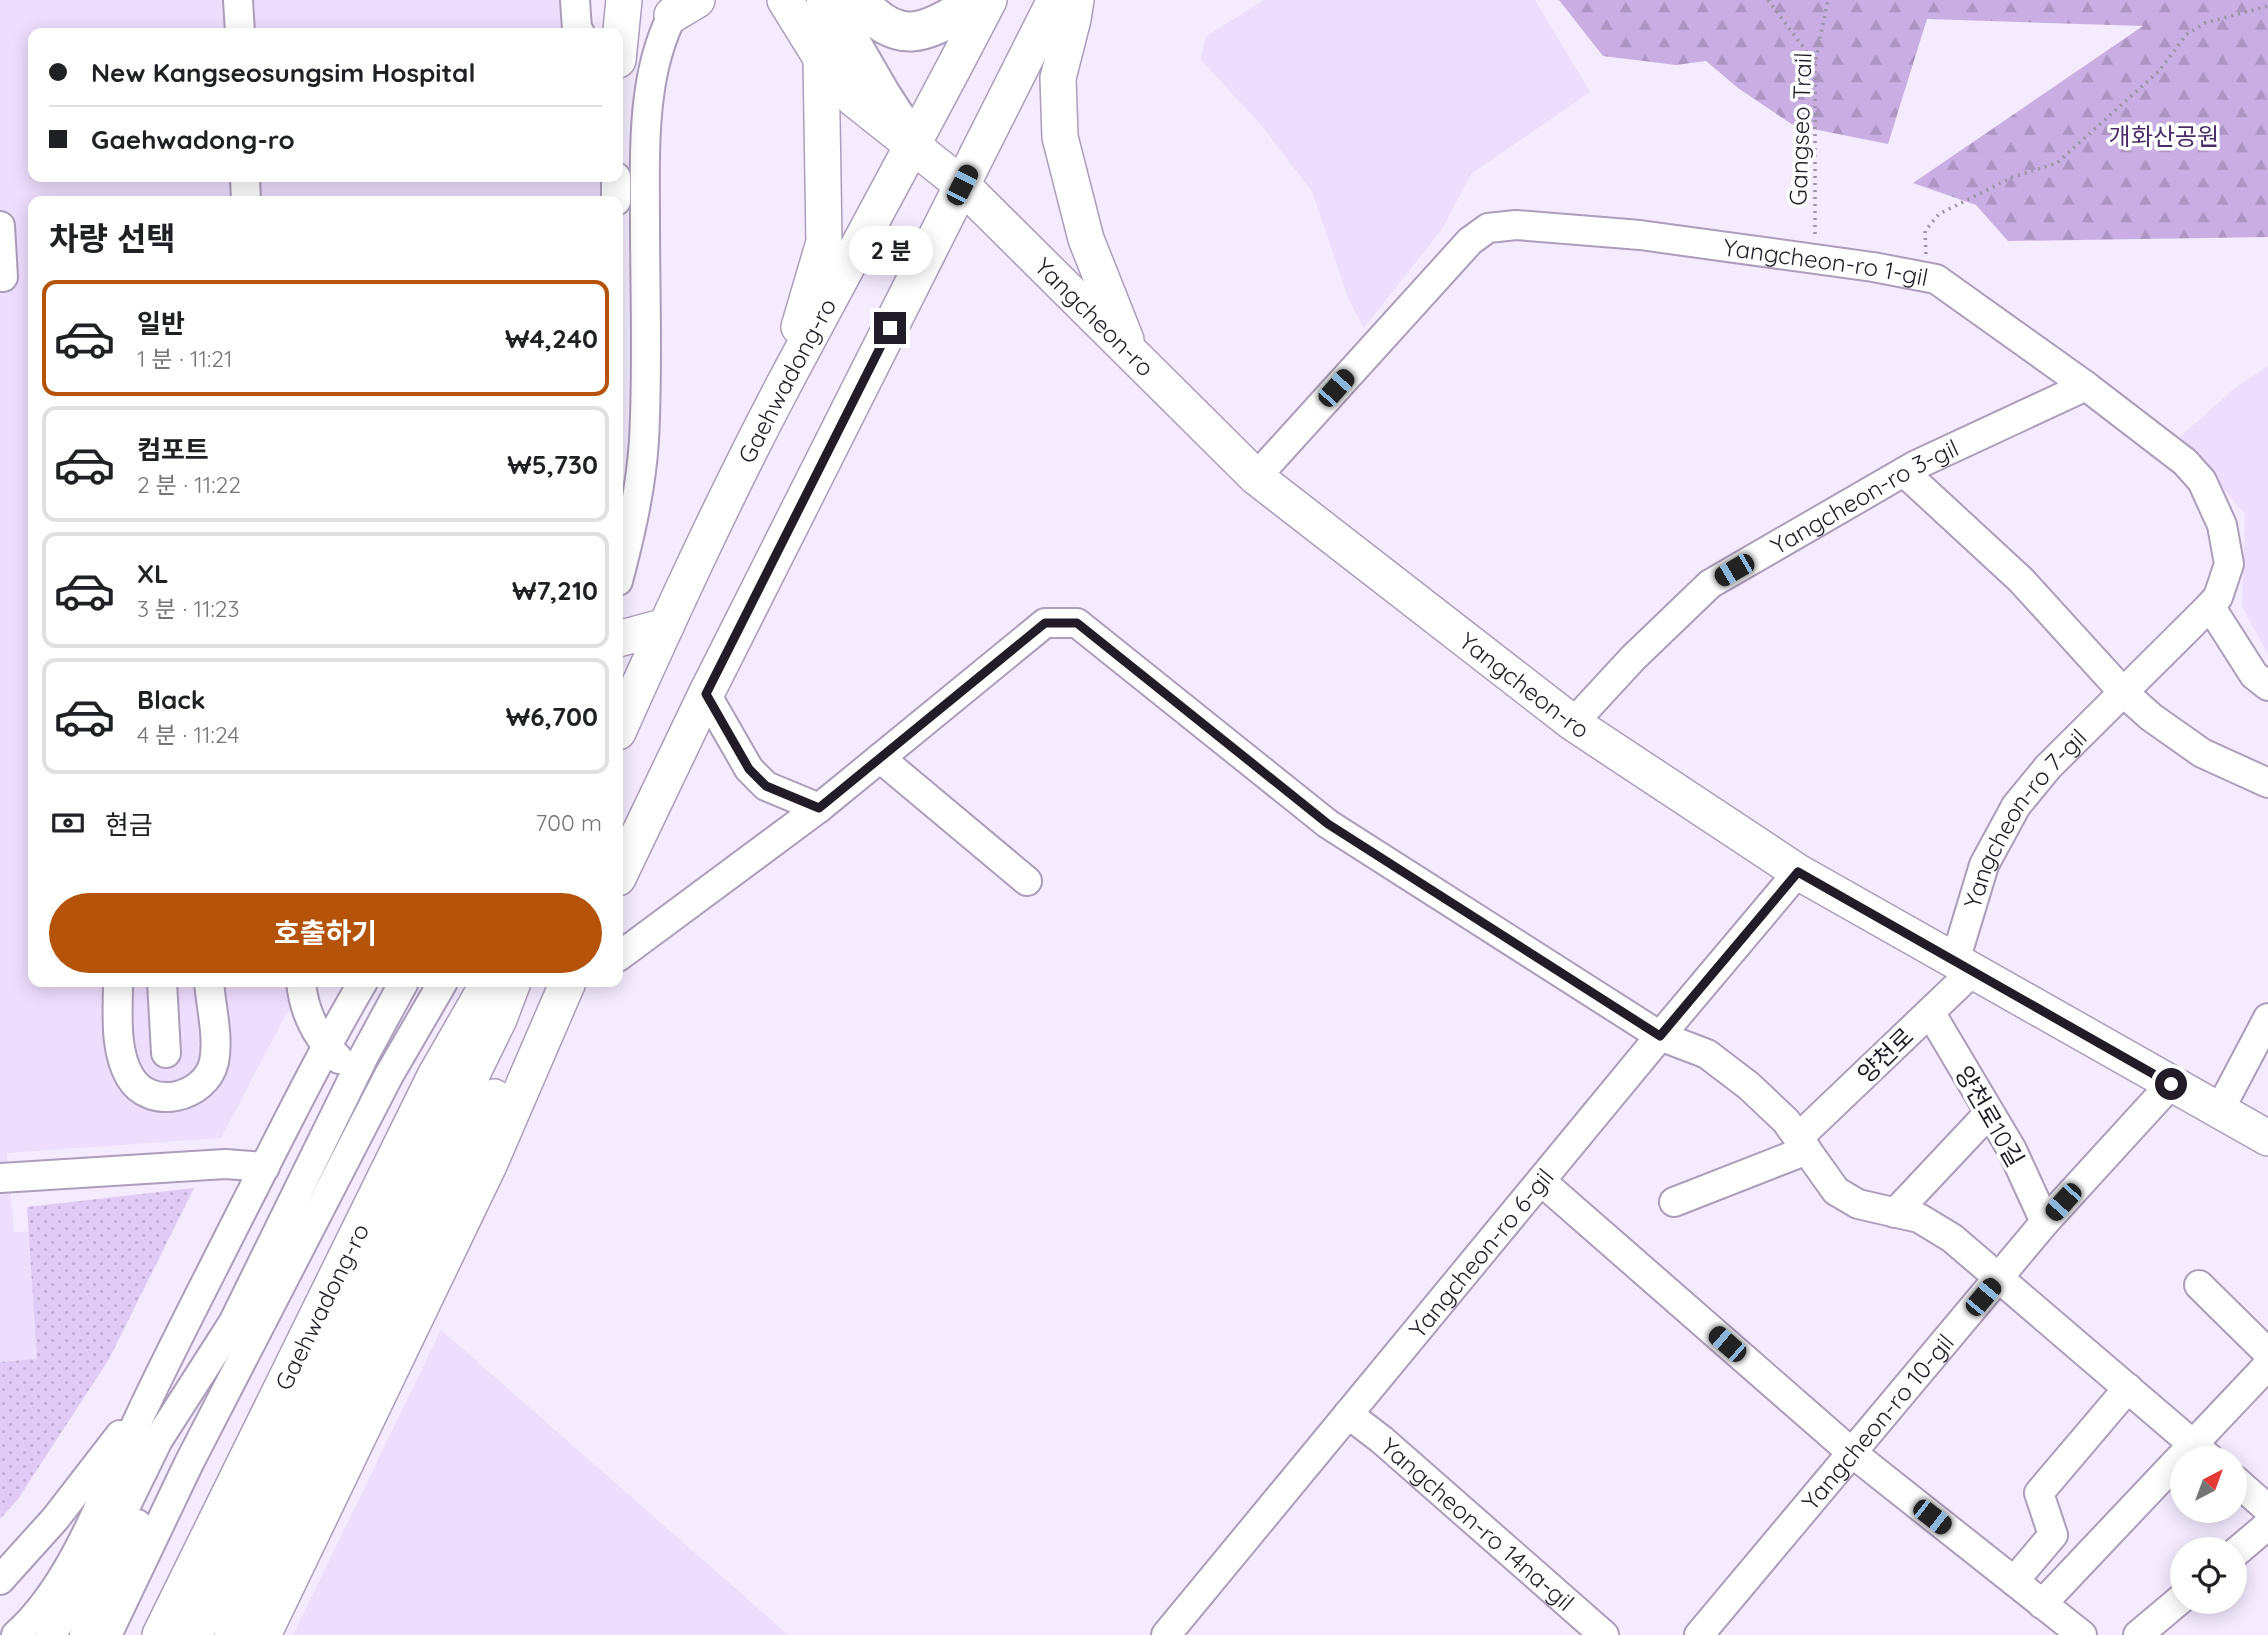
<!DOCTYPE html>
<html lang="ko">
<meta charset="utf-8">
<style>
body{margin:0;font-family:Quicksand,"Noto Sans KR",sans-serif;background:#f6f6f6;color:#202124;height:100vh;display:flex;flex-direction:column;font-size:26px;white-space:nowrap}
*{box-sizing:border-box;margin:0}
p{font-size:23px;color:#757577}
.icon{flex:none;width:38px;height:38px;fill:none;stroke:currentColor;stroke-width:2;stroke-linecap:round;stroke-linejoin:round}
.map{position:relative;flex:1;overflow:hidden}
.side{position:absolute;left:28px;top:196px;width:595px;height:791px;display:flex;flex-direction:column;background:#fff;border-radius:14px;box-shadow:0 4px 18px #0003}
.side>*{flex:none}
.banner{position:absolute;left:28px;top:28px;width:595px;height:154px;border-radius:14px;box-shadow:0 4px 18px #0003;display:grid;align-content:center;height:154px;padding:0 21px;background:#fff}
.needle{width:46px;rotate:41deg}
.controls{position:absolute;left:2170px;top:1446px;display:grid;gap:14px}
.controls a{display:grid;place-items:center;width:77px;height:77px;border-radius:50%;background:#fff;box-shadow:0 4px 18px #0003;font-size:35px}
.end{position:absolute;width:32px;height:32px;margin:-16px;border:9px solid #211c27;background:#fff;box-shadow:0 0 0 4px #fff}
.from{border-radius:50%}
.bubble{position:absolute;height:49px;border-radius:24px;background:#fff;box-shadow:0 4px 18px #0003;font-size:23px;font-weight:700;line-height:49px;text-align:center}
.car{position:absolute;width:21px;height:42px;margin:-21px -10px;border-radius:9px;box-shadow:0 0 5px 2px #0007;background:linear-gradient(#222 24%,#8ab4d8 0 40%,#222 0 76%,#8ab4d8 0 86%,#222 0)}
.banner b{display:flex;align-items:center;gap:24px;height:66px;font-size:26px}
.banner b+b{border-top:2px solid #e0e0e0}
.banner i{width:18px;height:18px;background:#202124}
ul{padding:0;list-style:none}
li{display:flex;align-items:center;gap:21px;height:116px;margin:0 14px 10px;padding:0 7px;border:4px solid #e0e0e0;border-radius:14px}
li div{flex:1}
li b{display:block;font-size:26px}
li em{font-style:normal;font-weight:700}
li.current{border-color:#b45309}
li>.icon{width:63px;height:63px;stroke-width:1.5}
h2{padding:0 21px;font-size:32px;line-height:84px}
.pay{display:flex;align-items:center;gap:18px;height:77px;padding:0 21px;font-size:26px}
.pay p{margin-inline-start:auto}
.action{display:flex;gap:14px;margin-top:auto;padding:14px 21px}
.action a{flex:1;height:80px;border-radius:42px;background:#b45309;color:#fff;font-size:28px;font-weight:700;line-height:80px;text-align:center}
.map>svg:first-child{display:block}
.built{fill:#eddefd}
.green{fill:url(#green-dots)}
.forest{fill:url(#forest-firs)}
.lines{fill:none;stroke-linecap:round;stroke-linejoin:round}
.minor-casing{stroke:#ac9dbb;stroke-width:32}
.major-casing{stroke:#ac9dbb;stroke-width:38}
.highway-casing{stroke:#ac9dbb;stroke-width:42}
.path{stroke:#9b94a4;stroke-width:3.5;stroke-dasharray:2 5;stroke-linecap:butt}
.minor{stroke:#fff;stroke-width:28}
.major{stroke:#fff;stroke-width:35}
.highway{stroke:#fff;stroke-width:38}
.route{stroke:#211c27;stroke-width:9}
.labels{text-anchor:middle;dominant-baseline:central;stroke-width:7;stroke-linejoin:round;paint-order:stroke}
.street-label{font-size:24px;fill:#211c27;stroke:#fff}
.park-label{font-size:24px;fill:#4c2b69;stroke:#fff}
</style>
<div class="map">
<svg width="2268" height="1635" viewBox="0 0 2268 1635">
<defs>
<pattern id="green-dots" width="8" height="8" patternUnits="userSpaceOnUse" patternTransform="scale(1.75)"><rect width="8" height="8" fill="#dfcbf5"/><path d="M2 2h.1M6 6h.1" fill="none" stroke="#bfaed2" stroke-width="1.8" stroke-linecap="round"/></pattern>
<pattern id="forest-firs" width="22" height="20" patternUnits="userSpaceOnUse" patternTransform="scale(1.75)"><rect width="22" height="20" fill="#c8aee2"/><path d="M5 1l3.5 6h-7zM16 11l3.5 6h-7z" fill="#ac95c2"/></pattern>
</defs>
<rect width="100%" height="100%" fill="#f4ebff"/>
<g class="built">
<path d="M0,0H570L573,33H33V177H609L610,201H33V982H315L285,1016L221,1138L7,1153L14,1232L64,1230L74,1378L0,1384Z"/>
<path d="M1264,0H1535L1590,92L1471,174L1442,229L1364,328L1349,300L1312,191L1261,125L1201,60L1205,37Z"/>
<path d="M2268,366V654L2242,607L2245,514L2180,437L2235,388Z"/>
<path d="M441,1330L768,1617L788,1635H293Z"/>
</g>
<path class="green" d="M194,1188L109,1359L18,1499L0,1519V1362L37,1359L27,1207Z"/>
<path class="forest" d="M1559,0H2268V237L2008,241L1976,205L1913,183L2143,26L1927,19L1888,144L1793,125L1738,88L1706,61L1676,65L1603,56Z"/>
<g class="lines">
<defs>
<g id="minor">
<path d="M238,0L240,33"/>
<path d="M575,0L577,29L580,33"/>
<path d="M245,177L246,201"/>
<path d="M616,177V201"/>
<path d="M0,226L3,277"/>
<path d="M1904,472L2021,580L2123,692L2151,717L2202,753L2268,783"/>
<path id="s1" d="M1256,477L1470,241L1488,228L1516,225L1640,235L1873,267L1936,279L2086,386L2185,462L2202,481L2222,525L2229,564L2218,597L2210,606L2254,675L2268,686"/>
<path d="M618,581C630,535 641,489 644,440C648,368 645,295 645,222C645,149 640,64 681,0"/>
<path d="M706,694L749,769L766,786L819,808"/>
<path id="s2" d="M1573,723L1633,658L1710,584L1914,466L2086,386"/>
<path d="M880,758L1027,881"/>
<path d="M618,957L819,808L1045,623H1077L1328,824L1660,1036L1707,1054L1749,1086L1786,1121L1836,1191L1858,1204L1919,1218L1952,1238L2209,1458"/>
<path id="s3" d="M1955,961L1984,865L2016,806L2048,767L2210,606"/>
<path d="M118,982C118,1012 114,1050 130,1077C150,1111 205,1099 214,1062C219,1038 211,1007 209,982"/>
<path d="M162,982L166,1053"/>
<path d="M301,982C304,1013 316,1037 339,1059"/>
<path d="M1930,1012L2012,1150L2045,1222"/>
<path d="M2219,1111L2268,1018"/>
<path d="M1798,1138L1973,971"/>
<path d="M0,1178L225,1164L265,1167"/>
<path d="M1541,1181L1851,1452L2082,1635"/>
<path d="M1674,1202L1807,1150"/>
<path d="M1895,1213L1989,1113"/>
<path d="M2199,1285L2268,1353"/>
<path id="s4" d="M1348,1414L1382,1440L1604,1635"/>
<path d="M2235,1480L2268,1509"/>
<path d="M2235,1553L2268,1525"/>
<path d="M0,1580L55,1519L120,1435"/>
<path d="M2014,1581L2053,1535L2039,1493L2128,1388"/>
<path d="M2042,1604L2268,1365"/>
<path d="M16,1635C77,1581 111,1474 147,1401C178,1336 212,1271 244,1207C283,1131 320,1055 363,982"/>
<path d="M51,1635L85,1583L116,1526L158,1440L233,1323L365,1054L404,982"/>
<path d="M84,1635L137,1524"/>
<path d="M107,1635L189,1463L389,1075L443,982"/>
<path id="s5" d="M1166,1635L1660,1036L1798,872"/>
<path id="s6" d="M1699,1635L2045,1222L2171,1084"/>
<path d="M2138,1635L2182,1598"/>
</g>
<g id="major">
<path id="s7" d="M785,0L821,58L854,99L962,185L1256,477L1573,723L1798,872L2268,1138"/>
<path d="M1076,0L1073,19L1058,78L1060,137L1086,239L1126,340"/>
<path d="M672,15L697,0"/>
<path d="M618,60L624,0"/>
<path d="M799,327L824,242L821,58"/>
<path d="M618,639L666,626"/>
<path id="s8" d="M618,732C670,616 723,500 782,388C851,258 922,130 989,0"/>
<path d="M618,878L706,694L1055,0"/>
<path id="s9" d="M160,1635L435,1076L489,982"/>
<path d="M194,1635L435,1150L499,1019L513,982"/>
<path d="M232,1635L494,1097"/>
<path d="M263,1635L489,1165L568,982"/>
</g>
<g id="highway">
<path d="M826,0L881,95L914,146"/>
<path d="M858,0C903,54 931,28 981,0"/>
</g>
</defs>
<use href="#minor" class="minor-casing"/>
<use href="#major" class="major-casing"/>
<use href="#highway" class="highway-casing"/>
<g class="path">
<path d="M1768,0L1815,63"/>
<path d="M1815,234V63L1828,0"/>
<path d="M1926,254L1925,231L1939,214L2013,177L2057,163L2159,71L2187,34L2205,23L2268,6"/>
</g>
<use href="#minor" class="minor"/>
<use href="#major" class="major"/>
<use href="#highway" class="highway"/>
</g>
<g class="lines">
<path class="route" d="M890,328L706,694L749,769L766,786L819,808L1045,623H1077L1328,824L1660,1036L1798,872L2171,1084"/>
</g>
<g class="labels">
<g class="street-label">
<text transform="translate(1800 129) rotate(-88)">Gangseo Trail</text>
<text stroke="none"><textPath href="#s1" startOffset="681">Yangcheon-ro 1-gil</textPath></text>
<text stroke="none"><textPath href="#s7" startOffset="446">Yangcheon-ro</textPath></text>
<text stroke="none"><textPath href="#s8" startOffset="390">Gaehwadong-ro</textPath></text>
<text stroke="none"><textPath href="#s2" startOffset="373">Yangcheon-ro 3-gil</textPath></text>
<text stroke="none"><textPath href="#s7" startOffset="1013">Yangcheon-ro</textPath></text>
<text stroke="none"><textPath href="#s3" startOffset="161">Yangcheon-ro 7-gil</textPath></text>
<text transform="translate(1885 1055) rotate(-44)">양천로</text>
<text transform="translate(1990 1116) rotate(60)">양천로10길</text>
<text stroke="none"><textPath href="#s5" startOffset="495">Yangcheon-ro 6-gil</textPath></text>
<text stroke="none"><textPath href="#s9" startOffset="366">Gaehwadong-ro</textPath></text>
<text stroke="none"><textPath href="#s6" startOffset="278">Yangcheon-ro 10-gil</textPath></text>
<text stroke="none"><textPath href="#s4" startOffset="170">Yangcheon-ro 14na-gil</textPath></text>
</g>
<g class="park-label">
<text x="2164" y="136">개화산공원</text>
</g>
</g>
</svg>
<div class="controls">
<a><svg class="needle" viewBox="-14 -14 28 28"><path d="M0-13l5 13h-10z" fill="#e53935"/><path d="M0 13l5-13h-10z" fill="#757577"/></svg></a>
<a><svg class="icon" aria-label="locate" viewBox="0 0 24 24"><circle cx="12" cy="12" r="6"/><path d="M12 2v4M12 18v4M2 12h4M18 12h4"/></svg></a>
</div>
<i class="end from" style="left:2171px;top:1084px"></i>
<i class="end" style="left:890px;top:328px"></i>
<div class="bubble" style="left:849px;top:226px;width:84px">2 분</div>
<i class="car" style="left:962px;top:185px;rotate:27deg"></i>
<i class="car" style="left:1336px;top:388px;rotate:42deg"></i>
<i class="car" style="left:1734px;top:570px;rotate:240deg"></i>
<i class="car" style="left:2063px;top:1202px;rotate:222deg"></i>
<i class="car" style="left:1983px;top:1297px;rotate:40deg"></i>
<i class="car" style="left:1727px;top:1344px;rotate:311deg"></i>
<i class="car" style="left:1932px;top:1517px;rotate:128deg"></i>
<div class="banner">
<b><i class="from"></i>New Kangseosungsim Hospital</b>
<b><i></i>Gaehwadong-ro</b>
</div>
<section class="side">
<h2>차량 선택</h2>
<ul>
<li class="current"><svg class="icon" aria-label="car" viewBox="0 0 24 24"><path d="M5 17H2v-5l4-1 3-4h7l3 4 3 1v5h-3M9 17h6M6 11h13"/><circle cx="7" cy="17" r="2"/><circle cx="17" cy="17" r="2"/></svg><div><b>일반</b><p>1 분 · 11:21</p></div><em>₩4,240</em></li>
<li><svg class="icon" aria-label="car" viewBox="0 0 24 24"><path d="M5 17H2v-5l4-1 3-4h7l3 4 3 1v5h-3M9 17h6M6 11h13"/><circle cx="7" cy="17" r="2"/><circle cx="17" cy="17" r="2"/></svg><div><b>컴포트</b><p>2 분 · 11:22</p></div><em>₩5,730</em></li>
<li><svg class="icon" aria-label="car" viewBox="0 0 24 24"><path d="M5 17H2v-5l4-1 3-4h7l3 4 3 1v5h-3M9 17h6M6 11h13"/><circle cx="7" cy="17" r="2"/><circle cx="17" cy="17" r="2"/></svg><div><b>XL</b><p>3 분 · 11:23</p></div><em>₩7,210</em></li>
<li><svg class="icon" aria-label="car" viewBox="0 0 24 24"><path d="M5 17H2v-5l4-1 3-4h7l3 4 3 1v5h-3M9 17h6M6 11h13"/><circle cx="7" cy="17" r="2"/><circle cx="17" cy="17" r="2"/></svg><div><b>Black</b><p>4 분 · 11:24</p></div><em>₩6,700</em></li>
</ul>
<div class="pay"><svg class="icon" aria-label="cash" viewBox="0 0 24 24"><path d="M3 7h18v10H3z"/><circle cx="12" cy="12" r="2"/></svg>현금<p>700 m</p></div>
<div class="action"><a>호출하기</a></div>
</section>
</div>
